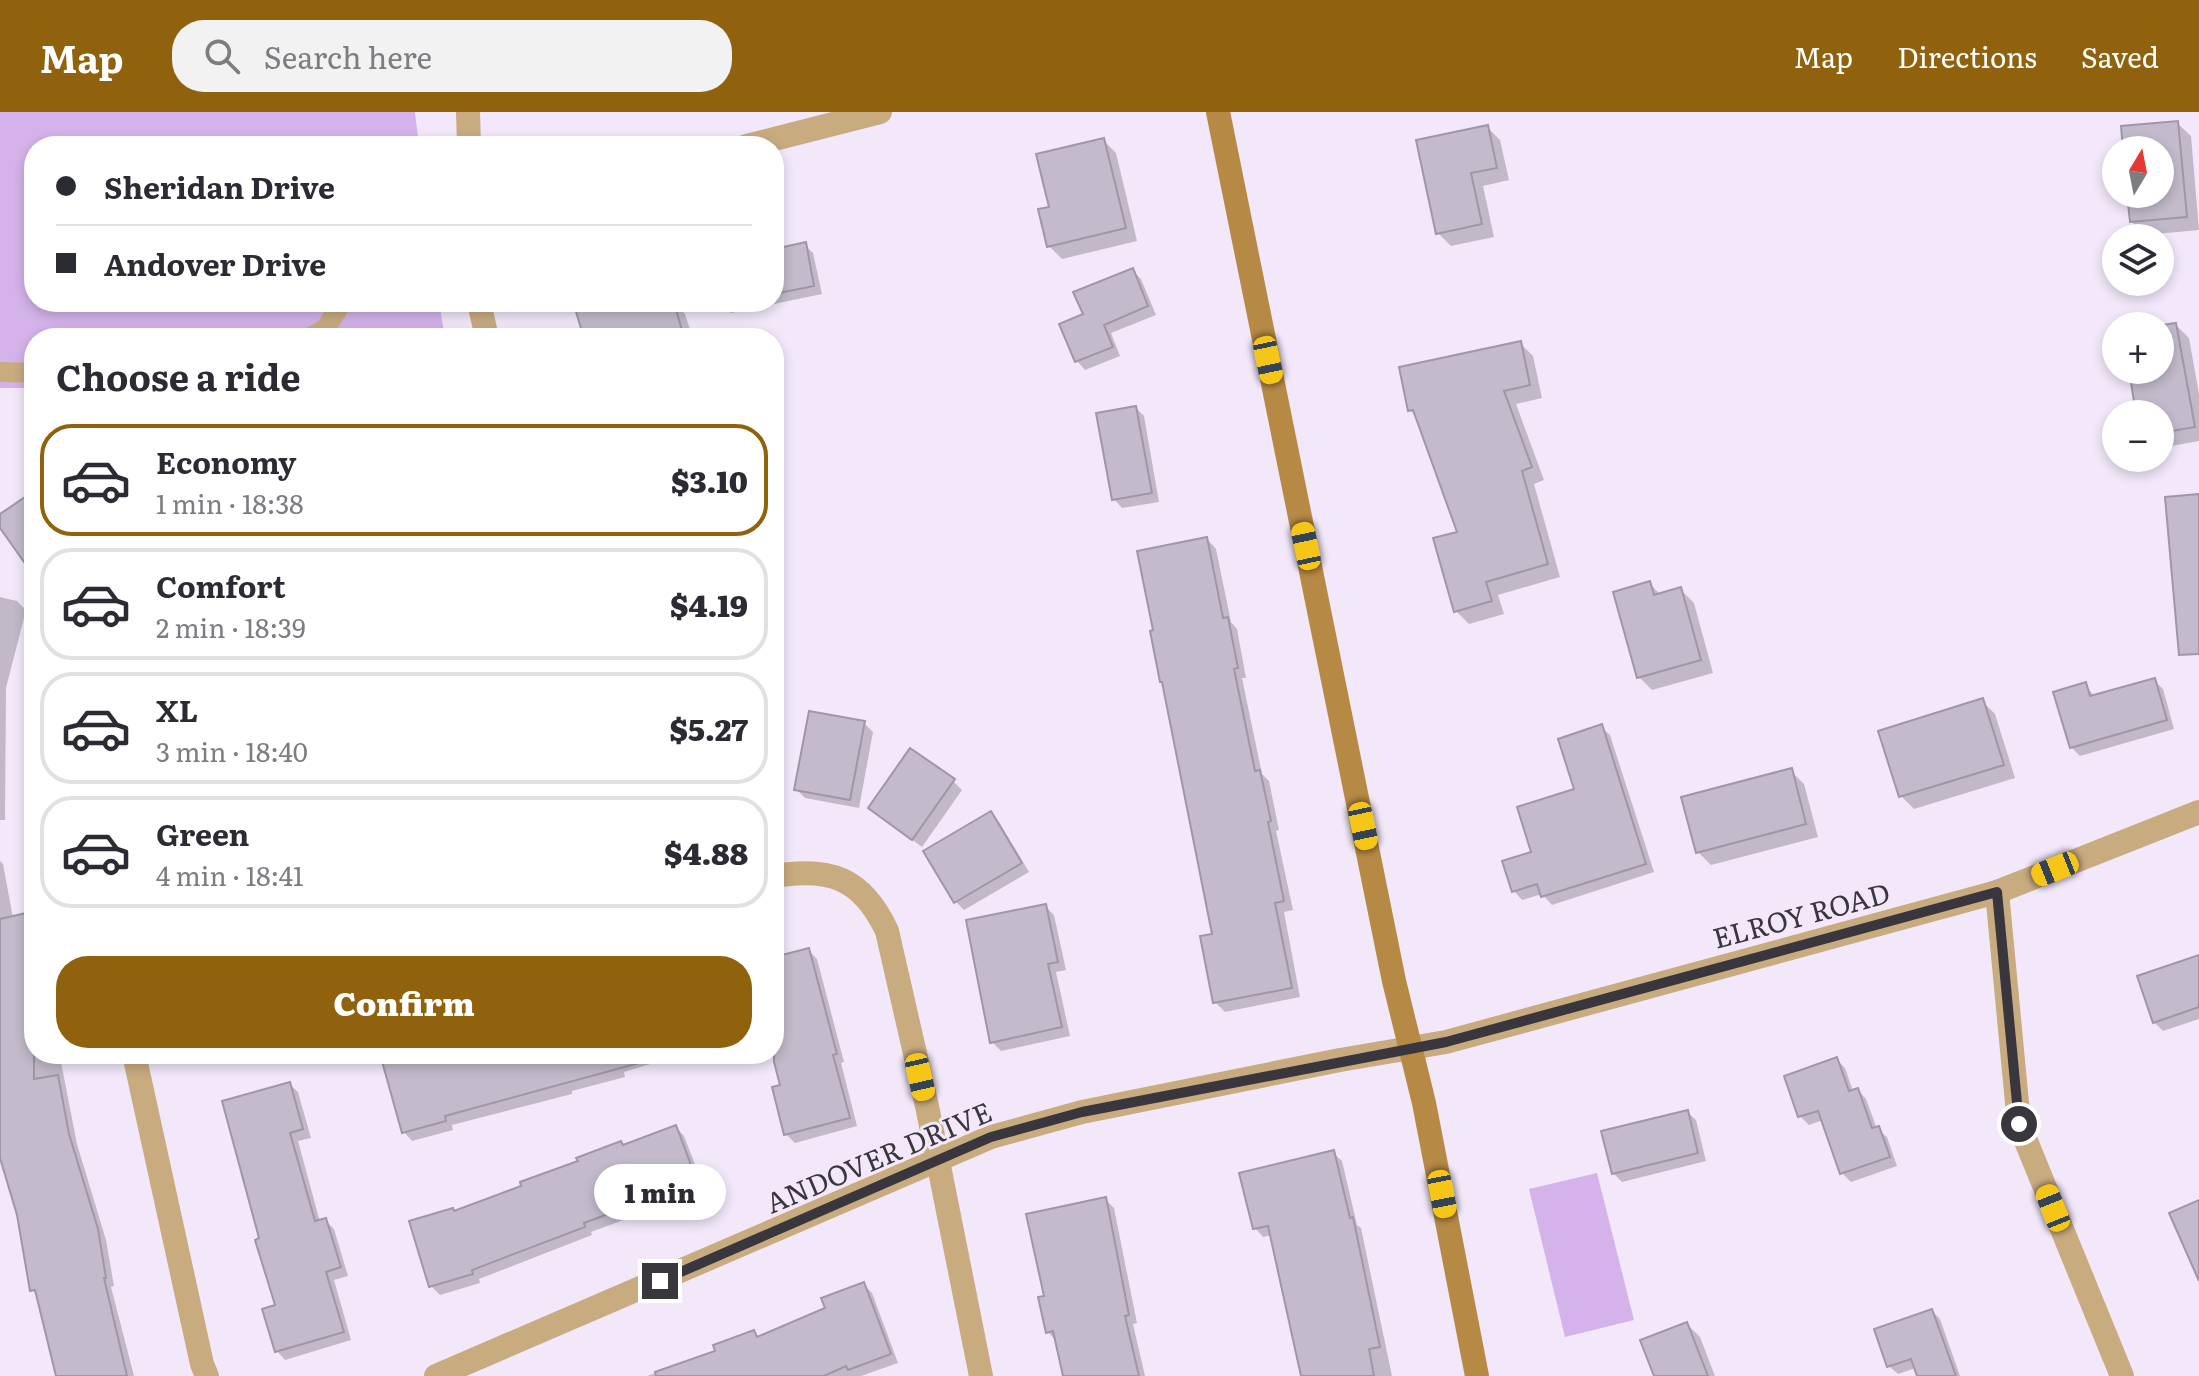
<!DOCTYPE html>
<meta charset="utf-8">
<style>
body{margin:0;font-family:Literata,serif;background:#f2f2f3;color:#2b2b33;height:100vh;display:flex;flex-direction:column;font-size:30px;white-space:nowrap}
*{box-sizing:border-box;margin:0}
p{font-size:26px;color:#7c7c81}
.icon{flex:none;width:44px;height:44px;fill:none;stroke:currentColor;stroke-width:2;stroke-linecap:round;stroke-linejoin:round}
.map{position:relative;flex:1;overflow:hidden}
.drawer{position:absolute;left:24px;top:216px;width:760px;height:736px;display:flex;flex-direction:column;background:#fff;border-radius:32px;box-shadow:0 4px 12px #0003}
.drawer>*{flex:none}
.banner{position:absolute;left:24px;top:24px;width:760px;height:176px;border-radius:32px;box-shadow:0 4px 12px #0003;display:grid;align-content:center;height:176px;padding:0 32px;background:#fff}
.needle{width:52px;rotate:10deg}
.fabs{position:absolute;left:2102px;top:24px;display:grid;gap:16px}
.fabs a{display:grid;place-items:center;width:72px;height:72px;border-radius:50%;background:#fff;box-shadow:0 4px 12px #0003;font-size:40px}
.end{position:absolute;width:36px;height:36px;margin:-18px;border:10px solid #3a363d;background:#fff;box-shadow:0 0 0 4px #fff}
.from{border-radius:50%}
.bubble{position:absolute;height:56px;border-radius:28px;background:#fff;box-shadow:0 4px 12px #0003;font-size:26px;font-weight:800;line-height:56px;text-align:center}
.car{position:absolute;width:24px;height:48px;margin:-24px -12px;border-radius:10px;box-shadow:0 0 6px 2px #0007;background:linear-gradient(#f5c518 24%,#345 0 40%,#f5c518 0 76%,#345 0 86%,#f5c518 0)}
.banner b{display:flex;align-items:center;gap:28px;height:76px;font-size:30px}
.banner b+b{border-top:2px solid #e1e1e2}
.banner i{width:20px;height:20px;background:#2b2b33}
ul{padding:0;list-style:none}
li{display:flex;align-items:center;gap:24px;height:112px;margin:0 16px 12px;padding:0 16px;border:4px solid #e1e1e2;border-radius:32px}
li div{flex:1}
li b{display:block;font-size:30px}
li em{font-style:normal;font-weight:800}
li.on{border-color:#90620d}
li>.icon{width:72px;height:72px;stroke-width:1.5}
h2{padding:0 32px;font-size:36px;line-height:96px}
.button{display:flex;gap:16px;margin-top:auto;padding:16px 32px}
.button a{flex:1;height:92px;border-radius:32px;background:#90620d;color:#fff;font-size:32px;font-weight:800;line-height:92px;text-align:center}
header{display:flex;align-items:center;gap:48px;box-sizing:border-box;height:112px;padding:0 40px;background:#90620d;color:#fff}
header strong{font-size:38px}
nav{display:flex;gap:44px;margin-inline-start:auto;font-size:28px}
.search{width:560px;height:72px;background:#f2f2f3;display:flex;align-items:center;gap:20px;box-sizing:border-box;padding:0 28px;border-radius:32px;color:#7c7c81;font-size:30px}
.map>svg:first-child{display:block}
.green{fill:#d3b3ea}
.shadow{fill:#0003}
.building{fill:#c3bacb;stroke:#9f96a7;stroke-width:2}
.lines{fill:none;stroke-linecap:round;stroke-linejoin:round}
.lane{stroke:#c9ab80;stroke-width:20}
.street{stroke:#c9ab80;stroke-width:24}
.secondary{stroke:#b68945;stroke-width:24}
.route{stroke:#3a363d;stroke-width:10}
.labels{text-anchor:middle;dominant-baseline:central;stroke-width:6;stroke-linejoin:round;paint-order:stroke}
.street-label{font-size:28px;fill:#3a363d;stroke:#f2e8fa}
</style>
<header>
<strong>Map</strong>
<div class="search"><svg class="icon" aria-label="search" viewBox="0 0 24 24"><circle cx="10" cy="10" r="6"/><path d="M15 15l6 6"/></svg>Search here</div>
<nav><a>Map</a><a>Directions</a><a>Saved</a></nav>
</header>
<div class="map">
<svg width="2199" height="1264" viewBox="0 0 2199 1264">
<rect width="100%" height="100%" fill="#f2e8fa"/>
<g class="green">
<path d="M0,0H415L419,34H34V190H439L445,226H34V276H0Z"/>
<path d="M1597,1061L1634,1208L1565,1225L1529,1077Z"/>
</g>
<g class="shadow">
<path d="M2177,11L2191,24L2199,118L2145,123L2131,109L2129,82H2160V38H2125Z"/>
<path d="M1487,15L1500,28L1509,68L1483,74L1494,125L1451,134L1438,121Z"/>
<path d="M1103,28L1116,41L1137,129L1062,147L1049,134Z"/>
<path d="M805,133L813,141L822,182L731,201L722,192V190H774V139Z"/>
<path d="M1132,158L1141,167L1156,203L1111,221L1120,244L1085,258L1077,249L1085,203Z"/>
<path d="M575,190H674L685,202L693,226H586Z"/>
<path d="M2176,213L2189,226L2199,282V329L2160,336V302H2136L2130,258H2160V215Z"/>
<path d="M1520,231L1533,244L1542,286L1516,292L1544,368L1534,372L1560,465L1498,483L1504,502L1469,512L1456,499L1460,421L1418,306L1410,298Z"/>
<path d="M1136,296L1144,304L1159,390L1122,396L1114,387Z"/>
<path d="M1207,427L1216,437L1231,510L1237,517L1246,566H1242L1262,662L1269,669L1279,718L1276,719L1293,798L1284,800L1300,885L1225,900L1215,890Z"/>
<path d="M1650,472L1661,483L1681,478L1694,491L1713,561L1652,578L1639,565Z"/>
<path d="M0,485L17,489L26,498L6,576L5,708H0Z"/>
<path d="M2154,568L2163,577L2174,617L2080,644L2071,635L2085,573L2095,585Z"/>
<path d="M1982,589L1995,602L2015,666L1914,697L1901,684Z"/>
<path d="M864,611L873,620L859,696L805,686L796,677Z"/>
<path d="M1601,615L1610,623L1654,760L1552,793L1542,782L1522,788L1514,779L1534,741L1576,678Z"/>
<path d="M774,657L780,696L774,697Z"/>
<path d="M1791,659L1804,672L1818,725L1711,753L1698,740Z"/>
<path d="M953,669L962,678L922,735L870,696Z"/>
<path d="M991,702L999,710L1029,760L964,798L955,789Z"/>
<path d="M0,749L3,752L13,806L25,803L34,812V942H72L60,945L77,1032L106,1128L114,1174L111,1175L134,1264H58L39,1184L32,1178L19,1102L0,1039Z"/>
<path d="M1045,794L1054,803L1066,858L1056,860L1070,924L1001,939L992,930Z"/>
<path d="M809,839L817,847L844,950L841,951L857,1014L795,1031L786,1022L783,974L774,942V847Z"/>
<path d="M2199,845V907L2163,919L2154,910Z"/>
<path d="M389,942H683L624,960L625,965L572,979V982L452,1013L453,1018L412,1029L404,1020Z"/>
<path d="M1837,948L1845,956L1853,979L1858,978L1866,987L1877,1017L1887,1025L1897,1054L1851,1070L1842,1061L1823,1008L1809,1013L1800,1004Z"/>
<path d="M289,972L298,980L311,1026L298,1029L320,1110L325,1108L334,1117L348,1164L334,1168L351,1228L285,1248L277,1239V1194L262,1128Z"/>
<path d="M1687,1000L1696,1008L1706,1049L1622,1070L1613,1061Z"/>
<path d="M676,1015L684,1024L705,1078L591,1120L592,1123L479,1167L480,1171L440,1183L431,1174L455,1100Z"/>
<path d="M1333,1041L1342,1049L1357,1113L1361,1116L1392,1264H1304L1272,1123L1263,1125L1255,1116Z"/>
<path d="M1105,1087L1114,1096L1137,1211L1133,1212L1145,1264H1065L1057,1230L1048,1220L1046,1185Z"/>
<path d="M864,1173L872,1181L898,1251L861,1264H647L718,1240L754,1220L760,1226L827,1197Z"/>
<path d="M1932,1199L1940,1207L1960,1264H1919L1916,1256L1898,1262L1889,1254Z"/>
<path d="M1687,1212L1700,1225L1715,1264H1656Z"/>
</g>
<g class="building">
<path d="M2178,9L2187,105L2130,110L2127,82H2160V38H2123L2121,14Z"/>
<path d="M1488,13L1497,56L1471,61L1482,112L1436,122L1416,28Z"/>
<path d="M1104,26L1126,116L1047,135L1038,97L1049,95L1036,42Z"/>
<path d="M806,130L814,174L774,182V137Z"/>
<path d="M1133,156L1148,194L1104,213L1113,235L1075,250L1059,212L1083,202L1073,180Z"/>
<path d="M573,190H674L684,226H584Z"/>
<path d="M2176,211L2195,315L2160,321V302H2136L2129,258H2160V214H2156Z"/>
<path d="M1521,229L1530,273L1504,279L1532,355L1522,359L1548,452L1486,470L1492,489L1454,500L1433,426L1457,420L1413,298L1408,299L1399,255Z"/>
<path d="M1136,294L1152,381L1112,388L1096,301Z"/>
<path d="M34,379V464L0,416V402Z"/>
<path d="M2199,382V542L2179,543L2165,385Z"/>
<path d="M1207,425L1223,506L1228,505L1238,556L1234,557L1255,659L1260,658L1271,709L1268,710L1284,789L1275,791L1292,876L1213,891L1200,824L1212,822L1162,570H1160L1150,519L1153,518L1137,439Z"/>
<path d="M1650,469L1654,483L1681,475L1701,548L1637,566L1613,480Z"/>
<path d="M2155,566L2167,608L2070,636L2053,580L2086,570L2090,584Z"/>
<path d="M1983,586L2004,653L1899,685L1878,619Z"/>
<path d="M809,599L865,609L850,688L794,678Z"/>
<path d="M1602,612L1646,752L1541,785L1537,772L1512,780L1502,749L1531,740L1517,695L1574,677L1558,627Z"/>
<path d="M910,636L955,667L912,728L868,696Z"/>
<path d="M1792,656L1806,712L1696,741L1681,685Z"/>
<path d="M991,699L1022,751L954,791L923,739Z"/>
<path d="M1046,792L1058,850L1048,852L1062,915L990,931L966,808Z"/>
<path d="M26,801L34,837V967L58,963L69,1022L98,1117L106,1166H104L127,1264H56L35,1178L30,1179L17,1103L0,1046V807Z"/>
<path d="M809,836L837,942L833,943L850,1006L784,1023L772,975L780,973L774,950V845Z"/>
<path d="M2199,843V895L2153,911L2137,864Z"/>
<path d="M380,942H638L639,951L445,1004L446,1009L402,1021Z"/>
<path d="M1837,945L1849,979L1858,976L1872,1016L1879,1014L1890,1045L1840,1062L1818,999L1798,1005L1784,964Z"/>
<path d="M290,970L303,1017L290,1021L315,1109L326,1106L341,1155L326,1160L344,1220L275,1240L262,1197L275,1193L255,1128L259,1126L222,989Z"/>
<path d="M1688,998L1698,1041L1612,1062L1601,1019Z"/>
<path d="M676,1013L697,1069L584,1111L585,1115L472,1158L473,1162L429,1175L409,1109L453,1096L454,1099L521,1074L520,1070L578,1049L576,1046L621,1029L623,1033Z"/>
<path d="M1334,1038L1350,1106L1353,1105L1380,1235L1369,1237L1374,1264H1301L1268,1114L1253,1117L1239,1061Z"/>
<path d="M1106,1085L1129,1203L1125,1204L1139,1264H1063L1053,1219L1046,1221L1038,1185L1044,1184L1026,1102Z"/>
<path d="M2199,1088V1169L2169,1101Z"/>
<path d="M864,1170L891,1242L848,1258L846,1254L824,1264H656L655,1260L715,1239L713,1233L754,1218L757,1225L825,1196L821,1186Z"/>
<path d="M1932,1197L1956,1264H1917L1911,1247L1887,1255L1874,1217Z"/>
<path d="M1687,1210L1708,1264H1654L1640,1228Z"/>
</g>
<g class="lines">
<g class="lane">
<path d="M309,226L326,216L342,190"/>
<path d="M0,260L34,261"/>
</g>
<g class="street">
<path d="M468,0L469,34"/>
<path d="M747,34L880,0"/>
<path d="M479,190L487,226"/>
<path d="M774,764C831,755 862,766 887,819L927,994L981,1264"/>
<path d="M1997,780L2019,1012L2122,1264"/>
<path d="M134,942L202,1252L207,1264"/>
<path d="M436,1264L991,1025L1082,1000L1340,948L1446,930L1997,780L2199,700"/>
</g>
<path class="secondary" d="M1218,0L1394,869L1424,991L1477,1264"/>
</g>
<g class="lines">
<path class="route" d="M660,1169L991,1025L1082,1000L1446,930L1997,780L2019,1012"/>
</g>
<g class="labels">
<g class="street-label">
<text transform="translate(1801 802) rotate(-15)">ELROY ROAD</text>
<text transform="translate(878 1044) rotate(-23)">ANDOVER DRIVE</text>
</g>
</g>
</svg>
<div class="fabs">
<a><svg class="needle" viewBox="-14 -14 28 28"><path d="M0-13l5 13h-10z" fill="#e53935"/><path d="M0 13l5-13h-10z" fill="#7c7c81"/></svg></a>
<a><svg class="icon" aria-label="layers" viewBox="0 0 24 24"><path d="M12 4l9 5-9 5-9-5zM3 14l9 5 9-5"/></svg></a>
<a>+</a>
<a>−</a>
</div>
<i class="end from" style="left:2019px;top:1012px"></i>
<i class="end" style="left:660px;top:1169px"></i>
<div class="bubble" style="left:594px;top:1052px;width:132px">1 min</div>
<i class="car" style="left:1268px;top:248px;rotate:168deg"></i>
<i class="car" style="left:1306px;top:434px;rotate:348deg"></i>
<i class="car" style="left:1363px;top:714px;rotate:168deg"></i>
<i class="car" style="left:2055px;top:757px;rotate:248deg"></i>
<i class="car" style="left:920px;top:965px;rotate:167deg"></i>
<i class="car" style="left:1442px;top:1082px;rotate:169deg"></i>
<i class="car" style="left:2053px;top:1096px;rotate:338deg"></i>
<div class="banner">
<b><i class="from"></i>Sheridan Drive</b>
<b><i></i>Andover Drive</b>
</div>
<section class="drawer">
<h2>Choose a ride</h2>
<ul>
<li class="on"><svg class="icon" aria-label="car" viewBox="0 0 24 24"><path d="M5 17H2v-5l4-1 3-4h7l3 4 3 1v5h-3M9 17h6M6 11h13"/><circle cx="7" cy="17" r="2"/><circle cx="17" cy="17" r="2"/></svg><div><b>Economy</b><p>1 min · 18:38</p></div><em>$3.10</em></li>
<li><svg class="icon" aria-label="car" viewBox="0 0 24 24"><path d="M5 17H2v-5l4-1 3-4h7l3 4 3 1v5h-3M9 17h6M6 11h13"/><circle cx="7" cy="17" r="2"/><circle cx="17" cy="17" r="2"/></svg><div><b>Comfort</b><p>2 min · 18:39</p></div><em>$4.19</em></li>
<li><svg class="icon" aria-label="car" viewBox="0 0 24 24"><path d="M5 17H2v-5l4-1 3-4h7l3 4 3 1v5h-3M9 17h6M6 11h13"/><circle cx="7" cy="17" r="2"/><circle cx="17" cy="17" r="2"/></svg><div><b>XL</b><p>3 min · 18:40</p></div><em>$5.27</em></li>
<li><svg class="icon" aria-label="car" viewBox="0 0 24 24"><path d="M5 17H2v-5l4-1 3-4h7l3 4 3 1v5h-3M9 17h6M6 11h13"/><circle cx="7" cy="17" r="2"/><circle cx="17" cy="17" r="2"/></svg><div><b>Green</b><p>4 min · 18:41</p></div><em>$4.88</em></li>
</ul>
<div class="button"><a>Confirm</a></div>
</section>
</div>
